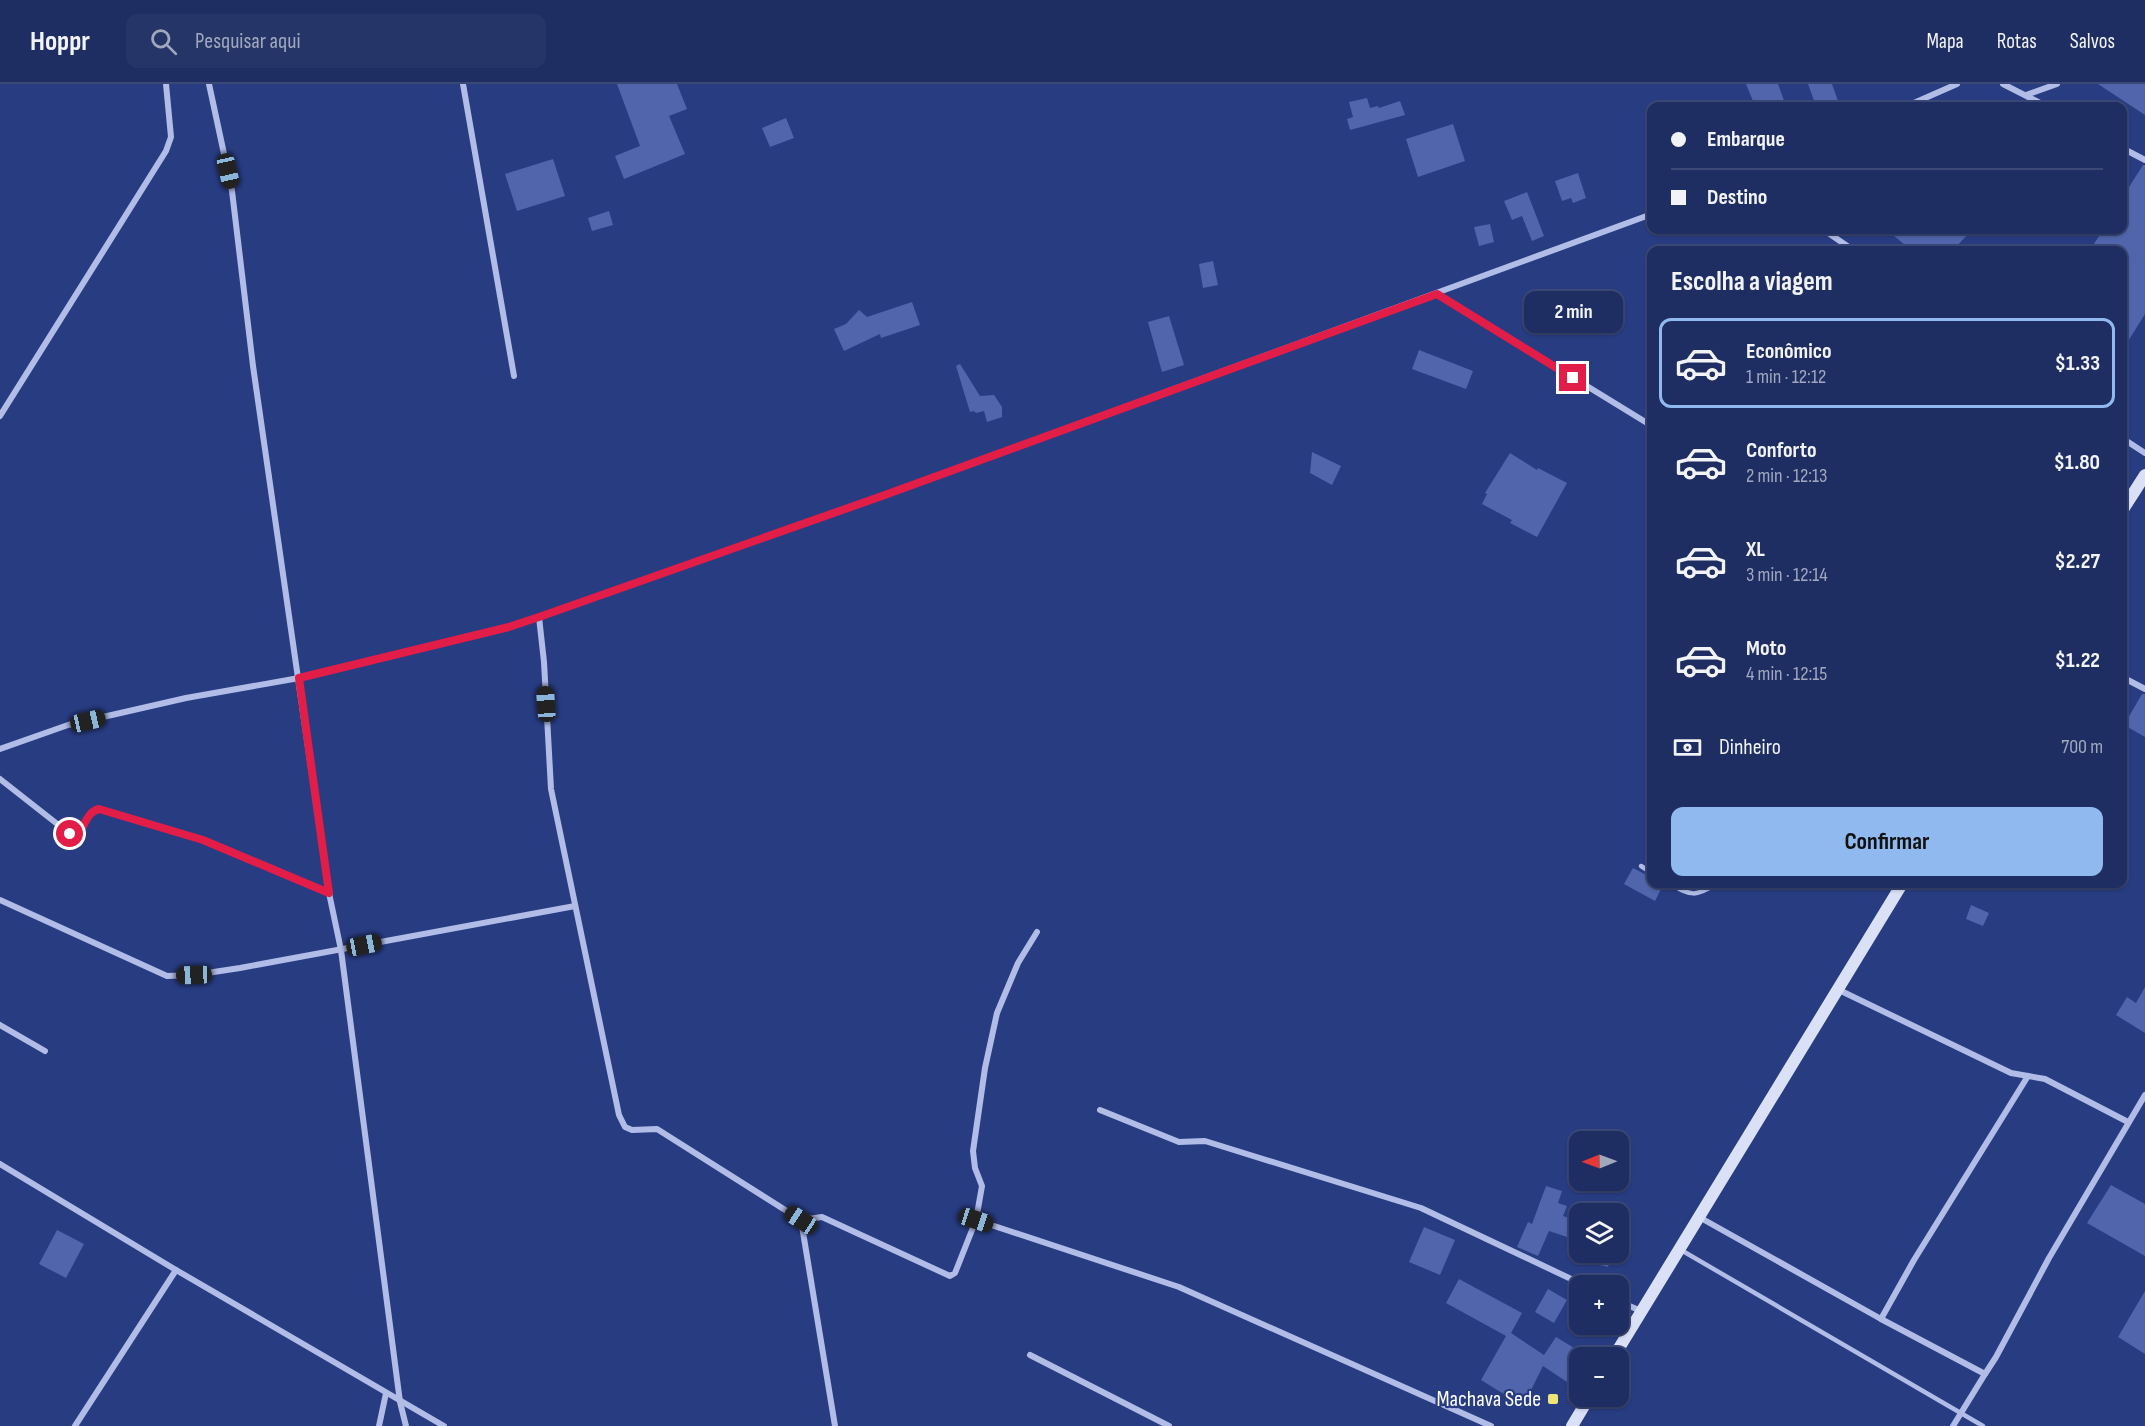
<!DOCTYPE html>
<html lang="pt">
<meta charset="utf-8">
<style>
body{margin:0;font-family:"Sofia Sans Condensed",sans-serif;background:#263568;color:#f1f3f6;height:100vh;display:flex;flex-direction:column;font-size:22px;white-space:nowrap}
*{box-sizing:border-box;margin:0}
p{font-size:20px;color:#a1a8be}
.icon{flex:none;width:33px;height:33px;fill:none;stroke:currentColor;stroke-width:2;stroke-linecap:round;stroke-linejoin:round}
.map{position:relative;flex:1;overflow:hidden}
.details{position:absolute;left:1647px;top:162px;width:480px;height:642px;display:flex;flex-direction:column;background:#1e2d62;border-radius:12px;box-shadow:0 2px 4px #0004,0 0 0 2px #3c4977}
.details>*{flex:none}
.hud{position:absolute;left:1647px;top:18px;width:480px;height:132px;border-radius:12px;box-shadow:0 2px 4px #0004,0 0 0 2px #3c4977;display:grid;align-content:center;height:132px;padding:0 24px;background:#1e2d62}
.needle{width:39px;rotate:269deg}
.fabs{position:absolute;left:1569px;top:1047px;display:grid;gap:12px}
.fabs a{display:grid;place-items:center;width:60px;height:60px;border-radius:12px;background:#1e2d62;box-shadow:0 2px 4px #0004,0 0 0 2px #3c4977;font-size:30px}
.end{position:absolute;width:27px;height:27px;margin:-14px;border:8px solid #e11d48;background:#fff;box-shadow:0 0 0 3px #fff}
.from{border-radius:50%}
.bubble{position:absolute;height:42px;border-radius:12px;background:#1e2d62;box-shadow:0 2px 4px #0004,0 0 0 2px #3c4977;font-size:20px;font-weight:700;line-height:42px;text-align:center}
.car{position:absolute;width:18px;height:36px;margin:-18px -9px;border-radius:8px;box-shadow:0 0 4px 2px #0007;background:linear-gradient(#222 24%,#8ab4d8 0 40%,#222 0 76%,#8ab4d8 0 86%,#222 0)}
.hud b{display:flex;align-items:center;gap:21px;height:57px;font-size:22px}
.hud b+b{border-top:2px solid #3c4977}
.hud i{width:15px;height:15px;background:#f1f3f6}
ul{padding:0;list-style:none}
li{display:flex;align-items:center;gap:18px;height:90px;margin:0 12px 9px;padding:0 12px;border:3px solid transparent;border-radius:12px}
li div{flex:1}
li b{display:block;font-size:22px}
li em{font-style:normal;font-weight:700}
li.on{border-color:#90b9f0}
li>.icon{width:54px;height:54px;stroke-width:1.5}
h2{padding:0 24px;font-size:27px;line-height:72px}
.pay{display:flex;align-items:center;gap:15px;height:66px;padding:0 24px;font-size:22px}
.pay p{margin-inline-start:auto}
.action{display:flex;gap:12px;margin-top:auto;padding:12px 24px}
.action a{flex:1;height:69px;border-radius:12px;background:#90b9f0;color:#111;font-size:24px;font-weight:700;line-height:69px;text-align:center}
header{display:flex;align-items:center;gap:36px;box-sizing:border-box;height:84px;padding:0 30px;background:#1e2d62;border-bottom:2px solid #3c4977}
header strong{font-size:28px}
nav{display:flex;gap:33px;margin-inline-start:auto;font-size:21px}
.search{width:420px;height:54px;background:#263568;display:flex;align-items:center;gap:15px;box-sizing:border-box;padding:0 21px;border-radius:12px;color:#a1a8be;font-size:22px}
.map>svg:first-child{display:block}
.building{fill:#5065ab}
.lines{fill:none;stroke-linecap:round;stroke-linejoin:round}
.lane{stroke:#b1bde7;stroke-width:4.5}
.street{stroke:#b1bde7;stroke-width:6}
.secondary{stroke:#dae0f6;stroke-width:12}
.route{stroke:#e11d48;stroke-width:8}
.poi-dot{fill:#eee577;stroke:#283c82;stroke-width:2}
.labels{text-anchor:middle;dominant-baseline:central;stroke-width:4.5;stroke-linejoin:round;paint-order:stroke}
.poi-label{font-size:22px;fill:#fff;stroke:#283c82;text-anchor:end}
</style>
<header>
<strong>Hoppr</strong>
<div class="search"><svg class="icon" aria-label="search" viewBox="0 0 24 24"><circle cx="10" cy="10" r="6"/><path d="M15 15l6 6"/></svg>Pesquisar aqui</div>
<nav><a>Mapa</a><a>Rotas</a><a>Salvos</a></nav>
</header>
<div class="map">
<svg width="2145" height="1342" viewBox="0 0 2145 1342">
<rect width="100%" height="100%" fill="#283c82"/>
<g class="building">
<path d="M617,0H677L687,25L669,32L685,70L624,95L615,72L640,62Z"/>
<path d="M1746,0H1778L1786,22H1755Z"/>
<path d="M1808,0H1832L1838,17L1816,22Z"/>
<path d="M2098,0H2145V31Z"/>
<path d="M1367,14L1370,24L1378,22L1379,24L1400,17L1405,31L1350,46L1347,35L1353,33L1349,18Z"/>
<path d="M786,34L794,54L770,63L762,44Z"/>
<path d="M1453,40L1465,77L1418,93L1406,55Z"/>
<path d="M553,75L565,112L517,127L505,90Z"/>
<path d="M2143,81H2145V230L2122,267V166H2090L2103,146H2122V114Z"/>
<path d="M1578,89L1586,114L1573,119L1571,114L1562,117L1555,97Z"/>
<path d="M1527,108L1544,152L1532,157L1522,132L1512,136L1504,117Z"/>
<path d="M609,127L613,141L592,147L588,134Z"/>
<path d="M1490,140L1494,158L1479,162L1474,143Z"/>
<path d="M1887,146H1972L1953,166H1911Z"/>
<path d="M1213,177L1218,201L1203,204L1199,180Z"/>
<path d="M912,218L920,241L881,254L880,250L844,267L834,245L846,240L859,226L867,233Z"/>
<path d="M1169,232L1184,281L1162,288L1148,238Z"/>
<path d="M1419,266L1473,287L1466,305L1412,285Z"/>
<path d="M960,280L980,312L994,311L1002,323V333L987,338L984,327L976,329L974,327L970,328L956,282Z"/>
<path d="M1312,368L1341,382L1332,401L1310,389Z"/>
<path d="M1510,369L1537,386L1538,384L1567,399L1537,453L1510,439L1512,436L1482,420L1487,410L1485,409Z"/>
<path d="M2142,610H2145V653L2124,641Z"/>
<path d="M1633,784L1652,794V800L1663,801L1655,817L1624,800Z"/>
<path d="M1971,821L1989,829L1983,842L1966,835Z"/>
<path d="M2145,903V949L2116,931L2127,913L2136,919Z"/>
<path d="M2111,1101L2145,1120V1172L2087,1139Z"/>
<path d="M1546,1102L1562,1107L1558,1119L1567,1122L1563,1132L1576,1136L1570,1154L1549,1147L1538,1172L1517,1163L1528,1138L1532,1140Z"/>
<path d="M1424,1143L1455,1156L1440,1191L1409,1178Z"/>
<path d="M57,1146L84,1160L66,1194L39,1180Z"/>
<path d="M1570,1168H1612L1608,1183L1569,1174Z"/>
<path d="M1459,1195L1522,1229L1511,1249L1544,1271L1556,1253L1584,1270L1582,1274H1580V1278L1567,1298L1543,1282L1522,1324L1505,1316L1507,1312L1481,1296L1506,1252L1446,1219Z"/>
<path d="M1548,1205L1567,1216L1554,1239L1535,1228Z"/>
<path d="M2145,1207V1270L2118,1253Z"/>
</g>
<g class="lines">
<g class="lane">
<path d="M1641,782L1652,789"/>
<path d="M1670,800C1692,812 1695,813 1716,800"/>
<path d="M1681,1166L1983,1342"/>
</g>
<g class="street">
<path d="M209,0L232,107L253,282L329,809L341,866L400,1318L406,1342"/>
<path d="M463,0L514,292"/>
<path d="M2003,0L2046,22"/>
<path d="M2026,11L2057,0"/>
<path d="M1907,22L1957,0"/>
<path d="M2122,64L2145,76"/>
<path d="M1824,146L1853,166"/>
<path d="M1437,210L1652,342"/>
<path d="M0,332L166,67L171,53L166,0"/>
<path d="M2122,354L2145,369"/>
<path d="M539,533L882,412L1652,130"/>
<path d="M2122,593L2145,605"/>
<path d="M0,665L68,641L186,614L299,594L509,543L539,533L544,578L551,705L619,1031L625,1043L632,1046L657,1045L801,1136L822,1133L950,1192L955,1189L976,1136L982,1102L975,1084L973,1067L985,984L997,929L1018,879L1037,848"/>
<path d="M0,695L70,750H77C86,742 86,728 99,725L203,756L329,809"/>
<path d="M0,816L167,892L194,891L240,884L575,822"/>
<path d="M1839,906L2011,989L2045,995L2128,1038"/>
<path d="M0,941L45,967"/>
<path d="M1100,1026L1179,1058L1205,1057L1421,1124L1586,1202"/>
<path d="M0,1080L176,1186L444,1342"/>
<path d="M1699,1133L1881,1235L1985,1290L1996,1273L2049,1174L2145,1011"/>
<path d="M801,1136L835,1342"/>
<path d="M976,1136L1179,1203L1491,1342"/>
<path d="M1618,1217L1641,1227"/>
<path d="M1881,1235L1914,1176L2028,992"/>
<path d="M1030,1271L1169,1342"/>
<path d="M75,1342L176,1186"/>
<path d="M379,1342L386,1309"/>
<path d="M1953,1342L1985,1290"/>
</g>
<g class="secondary">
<path d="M2122,427L2145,391"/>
<path d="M1613,1274L1902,800"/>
<path d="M1572,1342L1590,1312"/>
</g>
</g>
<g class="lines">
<path class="route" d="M70,750H77C86,742 86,728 99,725L203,756L329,809L299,594L509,543L539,533L882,412L1437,210L1573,294"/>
</g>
<rect class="poi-dot" x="1547" y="1309" width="12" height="12" rx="3"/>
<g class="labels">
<g class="poi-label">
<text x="1541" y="1315">Machava Sede</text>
</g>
</g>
</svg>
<div class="fabs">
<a><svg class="needle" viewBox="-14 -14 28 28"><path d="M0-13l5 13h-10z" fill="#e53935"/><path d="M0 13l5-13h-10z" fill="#a1a8be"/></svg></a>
<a><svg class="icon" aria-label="layers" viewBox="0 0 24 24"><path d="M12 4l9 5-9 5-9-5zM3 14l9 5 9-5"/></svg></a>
<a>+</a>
<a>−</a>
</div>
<i class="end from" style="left:70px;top:750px"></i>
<i class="end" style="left:1573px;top:294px"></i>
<div class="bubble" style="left:1524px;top:207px;width:99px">2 min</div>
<i class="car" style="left:228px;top:87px;rotate:167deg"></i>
<i class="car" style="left:546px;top:620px;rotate:356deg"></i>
<i class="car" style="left:88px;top:637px;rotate:77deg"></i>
<i class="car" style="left:364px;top:861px;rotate:79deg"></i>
<i class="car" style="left:194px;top:891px;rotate:268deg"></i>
<i class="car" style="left:801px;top:1136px;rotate:303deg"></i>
<i class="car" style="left:976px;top:1136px;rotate:108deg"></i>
<div class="hud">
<b><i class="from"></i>Embarque</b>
<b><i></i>Destino</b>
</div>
<section class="details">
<h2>Escolha a viagem</h2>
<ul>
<li class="on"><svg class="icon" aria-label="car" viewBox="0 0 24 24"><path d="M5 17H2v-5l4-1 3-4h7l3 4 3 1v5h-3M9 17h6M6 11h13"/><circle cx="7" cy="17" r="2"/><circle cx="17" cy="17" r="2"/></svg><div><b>Econômico</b><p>1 min · 12:12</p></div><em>$1.33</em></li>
<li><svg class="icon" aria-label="car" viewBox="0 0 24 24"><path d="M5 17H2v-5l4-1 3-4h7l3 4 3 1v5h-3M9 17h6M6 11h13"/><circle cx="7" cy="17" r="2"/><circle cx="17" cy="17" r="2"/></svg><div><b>Conforto</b><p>2 min · 12:13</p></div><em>$1.80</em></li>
<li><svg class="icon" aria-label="car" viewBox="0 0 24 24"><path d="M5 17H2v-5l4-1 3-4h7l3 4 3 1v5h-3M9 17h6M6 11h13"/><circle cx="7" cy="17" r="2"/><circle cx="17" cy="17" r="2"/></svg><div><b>XL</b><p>3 min · 12:14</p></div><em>$2.27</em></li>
<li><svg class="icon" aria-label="car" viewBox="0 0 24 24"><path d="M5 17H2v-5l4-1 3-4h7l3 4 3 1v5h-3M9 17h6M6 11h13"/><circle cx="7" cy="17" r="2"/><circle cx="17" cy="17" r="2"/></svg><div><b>Moto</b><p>4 min · 12:15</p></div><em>$1.22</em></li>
</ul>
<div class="pay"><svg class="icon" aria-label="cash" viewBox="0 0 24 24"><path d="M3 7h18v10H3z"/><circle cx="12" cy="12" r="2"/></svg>Dinheiro<p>700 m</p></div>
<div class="action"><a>Confirmar</a></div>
</section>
</div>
